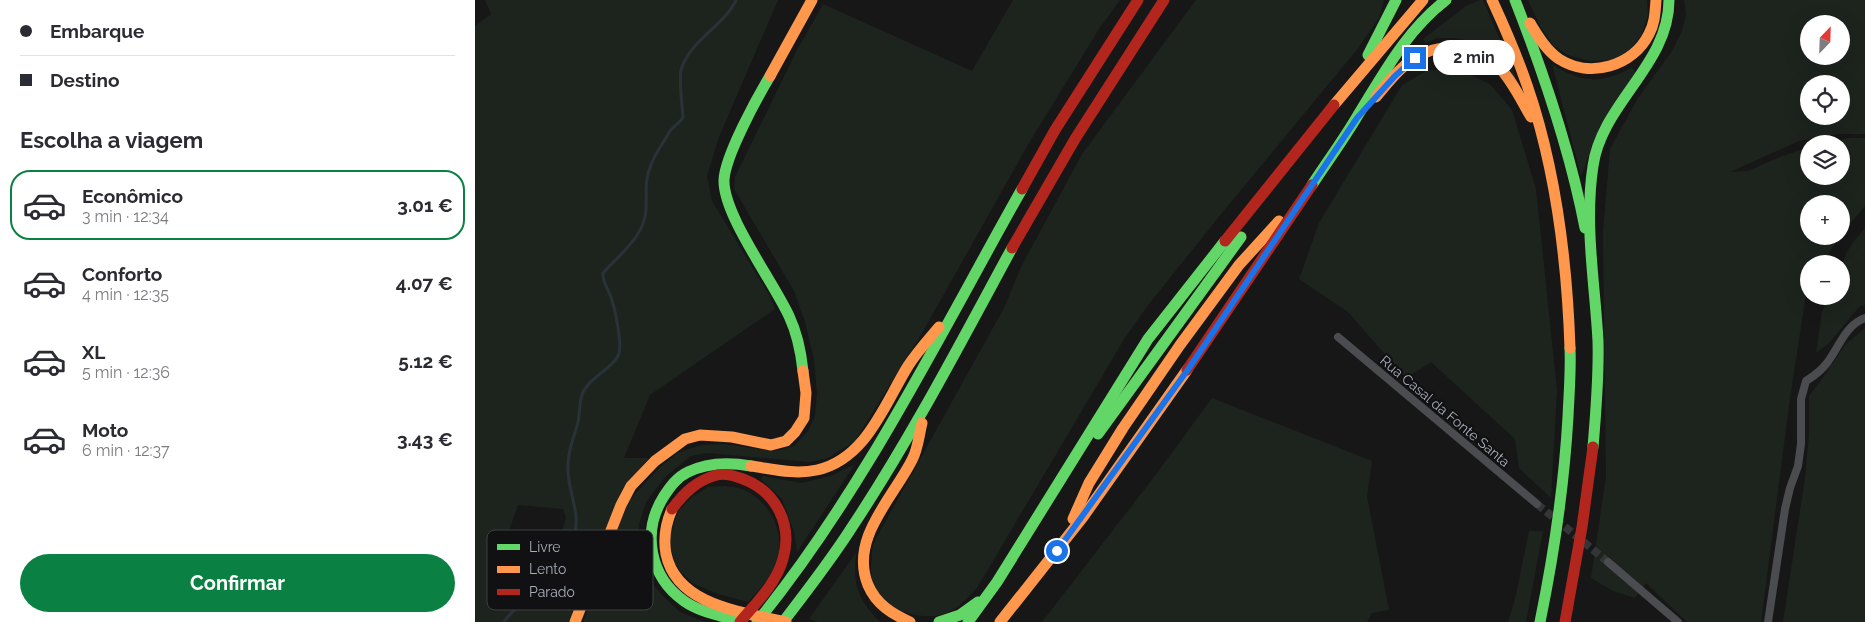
<!DOCTYPE html>
<html lang="pt">
<meta charset="utf-8">
<style>
body{margin:0;font-family:Raleway,sans-serif;background:#f2f2f3;color:#2b2b33;height:100vh;display:flex;flex-direction:column;font-size:19px;white-space:nowrap}
*{box-sizing:border-box;margin:0}
p{font-size:16px;color:#7c7c81}
.icon{flex:none;width:28px;height:28px;fill:none;stroke:currentColor;stroke-width:2;stroke-linecap:round;stroke-linejoin:round}
.map{position:relative;flex:1;overflow:hidden}
.side{display:flex;flex-direction:column;background:#fff;width:475px}
.side>*{flex:none}
.guide{display:grid;align-content:center;height:110px;padding:0 20px;background:#fff}
.needle{width:32px;rotate:23deg}
.tools{position:absolute;left:1325px;top:15px;display:grid;gap:10px}
.tools a{display:grid;place-items:center;width:50px;height:50px;border-radius:50%;background:#fff;box-shadow:0 5px 20px #0002;font-size:25px}
.end{position:absolute;width:22px;height:22px;margin:-11px;border:6px solid #1a73e8;background:#fff;box-shadow:0 0 0 2px #fff}
.from{border-radius:50%}
.bubble{position:absolute;height:35px;border-radius:18px;background:#fff;box-shadow:0 5px 20px #0002;font-size:16px;font-weight:700;line-height:35px;text-align:center}
.guide b{display:flex;align-items:center;gap:18px;height:48px;font-size:19px}
.guide b+b{border-top:1px solid #e1e1e2}
.guide i{width:12px;height:12px;background:#2b2b33}
ul{padding:0;list-style:none}
li{display:flex;align-items:center;gap:15px;height:70px;margin:0 10px 8px;padding:0 10px;border:2px solid transparent;border-radius:20px}
li div{flex:1}
li b{display:block;font-size:19px}
li em{font-style:normal;font-weight:700}
li.on{border-color:#0b8043}
li>.icon{width:45px;height:45px;stroke-width:1.5}
h2{padding:0 20px;font-size:22px;line-height:60px}
.primary-button{display:flex;gap:10px;margin-top:auto;padding:10px 20px}
.primary-button a{flex:1;height:58px;border-radius:30px;background:#0b8043;color:#fff;font-size:20px;font-weight:700;line-height:58px;text-align:center}
main{display:flex;flex:1;min-height:0}
.map>svg:first-child{display:block}
.green{fill:#1d241e;fill-rule:evenodd}
.lines{fill:none;stroke-linecap:round;stroke-linejoin:round}
.stream{stroke:#2a3239;stroke-width:3}
.street-tunnel{stroke:#343537;stroke-width:8;stroke-dasharray:8 4;stroke-linecap:butt}
.street{stroke:#4b4c50;stroke-width:8}
.fast{stroke:#63d668;stroke-width:11}
.slow{stroke:#ff974d;stroke-width:11}
.jam{stroke:#b3261e;stroke-width:11}
.route{stroke:#1a73e8;stroke-width:6}
.labels{text-anchor:middle;dominant-baseline:central;stroke-width:4.5;stroke-linejoin:round;paint-order:stroke}
.street-label{font-size:14px;fill:#a8adb8;stroke:#111113}
.key{fill:#111113;stroke:#3e4045;stroke-width:1}
.key-label{font-size:14px;fill:#a8adb8}
</style>
<main>
<section class="side">
<div class="guide">
<b><i class="from"></i>Embarque</b>
<b><i></i>Destino</b>
</div>
<h2>Escolha a viagem</h2>
<ul>
<li class="on"><svg class="icon" aria-label="car" viewBox="0 0 24 24"><path d="M5 17H2v-5l4-1 3-4h7l3 4 3 1v5h-3M9 17h6M6 11h13"/><circle cx="7" cy="17" r="2"/><circle cx="17" cy="17" r="2"/></svg><div><b>Econômico</b><p>3 min · 12:34</p></div><em>3.01 €</em></li>
<li><svg class="icon" aria-label="car" viewBox="0 0 24 24"><path d="M5 17H2v-5l4-1 3-4h7l3 4 3 1v5h-3M9 17h6M6 11h13"/><circle cx="7" cy="17" r="2"/><circle cx="17" cy="17" r="2"/></svg><div><b>Conforto</b><p>4 min · 12:35</p></div><em>4.07 €</em></li>
<li><svg class="icon" aria-label="car" viewBox="0 0 24 24"><path d="M5 17H2v-5l4-1 3-4h7l3 4 3 1v5h-3M9 17h6M6 11h13"/><circle cx="7" cy="17" r="2"/><circle cx="17" cy="17" r="2"/></svg><div><b>XL</b><p>5 min · 12:36</p></div><em>5.12 €</em></li>
<li><svg class="icon" aria-label="car" viewBox="0 0 24 24"><path d="M5 17H2v-5l4-1 3-4h7l3 4 3 1v5h-3M9 17h6M6 11h13"/><circle cx="7" cy="17" r="2"/><circle cx="17" cy="17" r="2"/></svg><div><b>Moto</b><p>6 min · 12:37</p></div><em>3.43 €</em></li>
</ul>
<div class="primary-button"><a>Confirmar</a></div>
</section>
<div class="map">
<svg width="1390" height="622" viewBox="0 0 1390 622">
<rect width="100%" height="100%" fill="#171717"/>
<g class="green">
<path d="M10,0H303L244,137L232,176L237,201L295,296L300,309L175,395L149,458H174L149,487L98,622H0V26L16,14ZM43,505L88,509L91,517L86,537L61,555L46,579L30,578L23,562Z"/>
<path d="M538,0H645L624,29L554,143L446,335L380,441L353,458L335,462L232,453L216,456L191,476L171,502L164,524L163,556L169,574L187,595L205,612L230,622H108L153,502L183,469L202,453L226,445L249,444L300,451L319,446L333,431L340,416L342,393L339,359L330,322L319,291L259,189L260,177L321,52L348,4L497,71Z"/>
<path d="M721,0H909L904,18L881,51L751,208L674,304L651,336L502,588C492,598 483,609 469,614C443,622 403,608 397,579C395,568 397,555 398,544L529,308L546,267L607,154Z"/>
<path d="M1005,0H1008L1043,82L1025,57L999,42L980,38H962L951,43L948,39L991,6Z"/>
<path d="M1053,0H1172L1173,15L1167,34L1154,51L1139,60L1115,61L1093,55L1078,45L1065,26Z"/>
<path d="M1209,0H1390V134H1362L1324,141L1255,172L1273,171L1305,157L1334,147V176H1366V144H1346L1372,138H1390V206L1366,235V204H1334V236H1365L1347,264H1334V288L1331,294L1315,398L1286,622H1212L1171,583L1160,598L1138,591L1116,578L1131,477L1128,232L1135,149L1163,98L1197,51L1207,31L1211,14ZM1334,24H1366V56H1334ZM1334,84H1366V116H1334Z"/>
<path d="M1077,64C1092,74 1111,83 1130,78C1139,77 1149,71 1157,68L1161,73L1124,128L1106,176Z"/>
<path d="M953,70L988,71L1015,84L1037,110L1061,189L1082,390L1076,498L1044,468L1040,439L956,362L931,378L873,312L824,279L844,223L927,85Z"/>
<path d="M1390,228V305L1385,306L1354,343L1341,353L1347,312L1354,296H1366C1366,260 1366,256 1390,228Z"/>
<path d="M1390,328V622H1308L1330,478L1334,434V396L1348,378L1370,345Z"/>
<path d="M737,398L897,461L892,496L914,610L897,613L892,622H567L679,477Z"/>
<path d="M380,464L322,552L319,532L307,499L286,479L288,476L327,483L358,475Z"/>
<path d="M250,486C256,487 263,487 269,490C296,502 312,535 301,565C295,579 283,590 273,602L243,594L219,584L205,571L200,563L194,540L203,511L217,497L233,487Z"/>
<path d="M1054,531H1068L1051,622H1033L1041,595Z"/>
<path d="M381,553C378,586 382,598 405,622H344L334,619Z"/>
</g>
<g class="lines">
<path class="stream" d="M29,622C36,611 48,604 53,592C56,582 53,572 62,564C69,559 76,561 84,558C93,555 98,542 100,533C105,511 93,491 93,470C92,452 99,438 103,422C105,413 104,404 107,395C112,378 140,368 144,353C147,342 140,309 136,297C133,289 127,281 128,273C145,254 169,237 171,210C172,194 169,180 176,165C180,153 189,142 195,131C199,126 205,123 208,117C207,107 204,79 206,70C214,41 249,26 261,0"/>
<path class="street-tunnel" d="M1062,504L1133,562"/>
<g class="street">
<path d="M863,337L1062,504"/>
<path d="M1133,562L1203,622"/>
<path d="M1293,622L1310,509L1315,488L1323,466L1326,444V399L1331,381C1339,376 1346,371 1352,363C1363,349 1371,324 1390,318"/>
</g>
<g class="fast">
<path d="M1040,0C1069,74 1095,150 1110,228"/>
<path d="M893,55L921,0"/>
<path d="M295,76C282,98 250,156 249,180C248,215 298,281 314,316C322,333 326,352 328,371"/>
<path d="M837,185C852,162 869,139 883,115C909,73 931,31 971,0"/>
<path d="M623,434L766,237"/>
<path d="M1118,447C1121,412 1124,376 1123,341C1120,283 1109,225 1118,166C1127,103 1194,65 1194,0"/>
<path d="M267,622C248,616 226,613 209,601C175,577 166,532 189,496C195,487 202,477 213,472C233,462 254,462 276,466"/>
<path d="M282,622C389,490 464,336 547,189"/>
<path d="M308,622C332,591 356,560 377,527C436,438 486,342 537,248"/>
<path d="M464,622L485,615L503,602"/>
<path d="M493,622L522,582L673,339L750,241"/>
<path d="M1065,622C1079,554 1089,486 1093,417C1094,394 1096,371 1095,348"/>
</g>
<g class="slow">
<path d="M1017,0C1030,28 1042,56 1052,85C1081,169 1092,259 1095,348"/>
<path d="M1055,23C1063,36 1071,50 1084,59C1115,79 1158,66 1174,34C1180,23 1180,12 1181,0"/>
<path d="M295,76L337,0"/>
<path d="M901,97C912,84 923,69 938,59C963,42 1001,44 1023,66C1037,80 1046,100 1056,117"/>
<path d="M859,105L948,0"/>
<path d="M276,466C297,469 320,475 342,470C391,459 409,405 433,366C442,352 453,340 464,327"/>
<path d="M197,509C191,523 188,538 191,554C202,606 268,612 311,622"/>
<path d="M598,519L614,483L648,428L705,345L764,265L804,221"/>
<path d="M100,622L146,505L156,486L180,461L210,439L225,435L257,437L296,445L311,441L320,432L329,418L331,393L328,371"/>
<path d="M435,622C417,614 401,604 393,585C374,539 418,498 437,460C443,449 444,435 447,423"/>
<path d="M525,622L608,517L712,370"/>
</g>
<g class="jam">
<path d="M547,189L580,130L663,0"/>
<path d="M750,241L859,105"/>
<path d="M537,248L600,139L689,0"/>
<path d="M712,370L837,185"/>
<path d="M197,509C209,493 222,480 242,475C250,473 260,476 268,479C301,491 318,525 308,559C301,584 281,603 265,622"/>
<path d="M1090,622L1107,527L1118,447"/>
</g>
</g>
<g class="lines">
<path class="route" d="M582,551L714,368L882,118L920,76L940,58"/>
</g>
<g class="labels">
<g class="street-label">
<text transform="translate(970 411) rotate(40)">Rua Casal da Fonte Santa</text>
</g>
</g>
<rect x="12" y="530" width="166" height="80" rx="8" class="key"/>
<rect x="22" y="544" width="23" height="6" fill="#63d668"/>
<rect x="22" y="566" width="23" height="7" fill="#ff974d"/>
<rect x="22" y="589" width="23" height="6" fill="#b3261e"/>
<g class="key-label">
<text x="54" y="552">Livre</text>
<text x="54" y="574">Lento</text>
<text x="54" y="597">Parado</text>
</g>
</svg>
<div class="tools">
<a><svg class="needle" viewBox="-14 -14 28 28"><path d="M0-13l5 13h-10z" fill="#e53935"/><path d="M0 13l5-13h-10z" fill="#7c7c81"/></svg></a>
<a><svg class="icon" aria-label="locate" viewBox="0 0 24 24"><circle cx="12" cy="12" r="6"/><path d="M12 2v4M12 18v4M2 12h4M18 12h4"/></svg></a>
<a><svg class="icon" aria-label="layers" viewBox="0 0 24 24"><path d="M12 4l9 5-9 5-9-5zM3 14l9 5 9-5"/></svg></a>
<a>+</a>
<a>−</a>
</div>
<i class="end from" style="left:582px;top:551px"></i>
<i class="end" style="left:940px;top:58px"></i>
<div class="bubble" style="left:958px;top:40px;width:82px">2 min</div>
</div>
</main>
